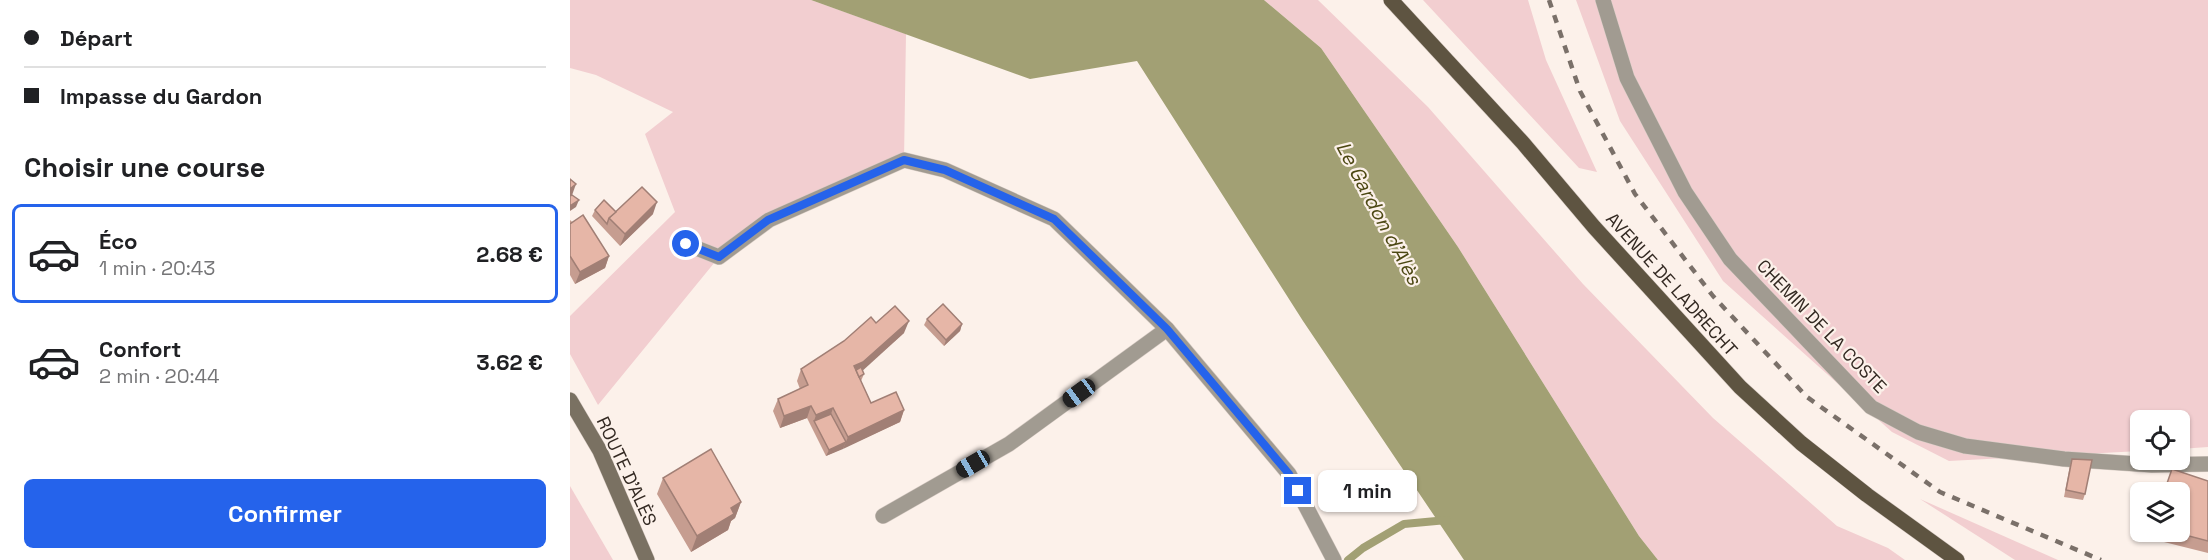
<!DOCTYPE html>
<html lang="fr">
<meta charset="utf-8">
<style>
body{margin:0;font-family:"Space Grotesk",sans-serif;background:#f6f6f6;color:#202124;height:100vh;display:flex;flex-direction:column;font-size:22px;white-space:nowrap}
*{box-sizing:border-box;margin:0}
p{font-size:20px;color:#757577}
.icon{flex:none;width:33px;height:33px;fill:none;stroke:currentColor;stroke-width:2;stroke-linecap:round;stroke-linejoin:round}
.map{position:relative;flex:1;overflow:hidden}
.side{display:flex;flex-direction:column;background:#fff;width:570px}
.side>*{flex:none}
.hud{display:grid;align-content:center;height:132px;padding:0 24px;background:#fff}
.controls{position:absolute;left:1560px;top:410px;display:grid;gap:12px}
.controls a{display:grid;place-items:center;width:60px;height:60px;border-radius:9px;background:#fff;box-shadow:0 2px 4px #0004;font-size:30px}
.end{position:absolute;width:27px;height:27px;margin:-14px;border:8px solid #2563eb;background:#fff;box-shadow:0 0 0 3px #fff}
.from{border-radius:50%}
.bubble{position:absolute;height:42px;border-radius:9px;background:#fff;box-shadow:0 2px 4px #0004;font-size:20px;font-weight:700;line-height:42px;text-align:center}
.car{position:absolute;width:18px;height:36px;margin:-18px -9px;border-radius:8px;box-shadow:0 0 4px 2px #0007;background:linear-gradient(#222 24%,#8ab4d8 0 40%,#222 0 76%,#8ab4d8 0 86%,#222 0)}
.hud b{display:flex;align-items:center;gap:21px;height:57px;font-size:22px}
.hud b+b{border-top:2px solid #e0e0e0}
.hud i{width:15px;height:15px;background:#202124}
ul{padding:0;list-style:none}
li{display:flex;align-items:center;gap:18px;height:99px;margin:0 12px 9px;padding:0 12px;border:3px solid transparent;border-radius:9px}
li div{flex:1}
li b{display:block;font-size:22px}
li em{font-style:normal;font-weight:700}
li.selected{border-color:#2563eb}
li>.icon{width:54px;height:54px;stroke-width:1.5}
h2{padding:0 24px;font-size:27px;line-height:72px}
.primary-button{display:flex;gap:12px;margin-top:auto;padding:12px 24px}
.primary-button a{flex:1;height:69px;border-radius:9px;background:#2563eb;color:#fff;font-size:24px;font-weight:700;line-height:69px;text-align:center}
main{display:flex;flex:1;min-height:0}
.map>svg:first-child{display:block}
.green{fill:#f2ced0}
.water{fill:#a2a074}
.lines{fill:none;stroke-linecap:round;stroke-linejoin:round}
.stream{stroke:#a2a074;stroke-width:8}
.service-casing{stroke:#d8cdc6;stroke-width:16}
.minor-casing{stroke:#d8cdc6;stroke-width:16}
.secondary-casing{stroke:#d8cdc6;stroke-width:16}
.primary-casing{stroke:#d8cdc6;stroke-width:16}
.service{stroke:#a19b91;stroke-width:15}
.minor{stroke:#a19b91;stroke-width:15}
.secondary{stroke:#7a7162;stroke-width:15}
.primary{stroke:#5e5441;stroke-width:15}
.rail{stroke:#7a7069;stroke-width:4.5;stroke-dasharray:8 8;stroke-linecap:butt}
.wall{fill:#c69d90}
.shaded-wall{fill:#a17f75}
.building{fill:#e6b6a7;stroke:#a17f75;stroke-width:1.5}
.route{stroke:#2563eb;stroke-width:8}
.labels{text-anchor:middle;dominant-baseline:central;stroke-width:4.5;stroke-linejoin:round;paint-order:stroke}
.street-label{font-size:18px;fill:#332922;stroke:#fcf1ea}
.water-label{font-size:20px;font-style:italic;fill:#4c4813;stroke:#fcf1ea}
</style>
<main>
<section class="side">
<div class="hud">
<b><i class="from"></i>Départ</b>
<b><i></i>Impasse du Gardon</b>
</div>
<h2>Choisir une course</h2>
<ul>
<li class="selected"><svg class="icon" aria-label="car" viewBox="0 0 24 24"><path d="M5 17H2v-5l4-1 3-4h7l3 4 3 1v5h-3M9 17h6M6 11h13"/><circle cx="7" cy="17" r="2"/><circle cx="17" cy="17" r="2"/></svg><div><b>Éco</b><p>1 min · 20:43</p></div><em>2.68 €</em></li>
<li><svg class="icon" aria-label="car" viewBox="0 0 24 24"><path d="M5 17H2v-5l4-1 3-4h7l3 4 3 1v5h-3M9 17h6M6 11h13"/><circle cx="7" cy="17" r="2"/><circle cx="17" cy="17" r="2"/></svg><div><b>Confort</b><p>2 min · 20:44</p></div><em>3.62 €</em></li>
</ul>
<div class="primary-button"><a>Confirmer</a></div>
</section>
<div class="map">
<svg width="1638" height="560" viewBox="0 0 1638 560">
<rect width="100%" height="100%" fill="#fcf1ea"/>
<g class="green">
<path d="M0,0H241L336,34L334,160L199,220L149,257L28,405L0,354V316L105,212L75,134L103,112L26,75L0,68Z"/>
<path d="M694,0H748L858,107L1013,284L1143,418L1267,526L1318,548L1335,560H1088L1069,536L888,247L751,48Z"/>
<path d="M853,0H958L976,60L1027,172L1009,168Z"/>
<path d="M1006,0H1638V447L1610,449V420H1570V451L1379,461L1322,432L1153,281L1050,121Z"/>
<path d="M0,486L43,560H0Z"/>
<path d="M1350,499L1488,560H1445Z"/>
</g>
<path class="water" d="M241,0H694L751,48L888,247L1069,536L1088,560H894L733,321L567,61L460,79Z"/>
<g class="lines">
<path class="stream" d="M778,560L793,548L834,524L877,520"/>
<defs>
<path id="service" d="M116,244L149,257L199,220L334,160L375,170L484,219L597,329L439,444L313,516"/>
<g id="minor">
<path d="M1033,0L1057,78L1115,192L1160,259L1301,407L1348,432L1395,446L1494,459L1582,465L1638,464"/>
<path d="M597,329L719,474L764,560"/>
</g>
<path id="secondary" d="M0,400L30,451L77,560"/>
<path id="primary" d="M821,0L953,143L1024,227L1170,387L1231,443L1297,495L1387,560"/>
</defs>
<use href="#service" class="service-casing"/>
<use href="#minor" class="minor-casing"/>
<use href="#secondary" class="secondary-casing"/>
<use href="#primary" class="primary-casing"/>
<use href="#service" class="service"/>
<use href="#minor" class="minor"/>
<use href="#secondary" class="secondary"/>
<use href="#primary" class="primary"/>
<path class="rail" d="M979,0L1010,91L1065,194L1143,296L1237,397L1370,492L1531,560"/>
</g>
<g class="wall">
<path d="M25,210L46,212L83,214L50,246L22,216Z"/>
<path d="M0,220L39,256L35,268L5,284L0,275Z"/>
<path d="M357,319L392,324L390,331L374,346L354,325Z"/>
<path d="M306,323L334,333L292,370L294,374L291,381L301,403L334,410L330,422L256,456L237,418L210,428L203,411L208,399L230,389L227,381L231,369Z"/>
<path d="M1502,459L1515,494L1513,500L1494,497L1500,465Z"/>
<path d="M93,478L171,502L165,518L161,521L158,530L121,552L87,494Z"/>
<path d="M1638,481V553L1594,542L1561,529L1570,506V531H1610Z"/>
</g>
<g class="shaded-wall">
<path d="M6,184L0,201V189Z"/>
<path d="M9,200L6,207L0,211V206Z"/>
<path d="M87,202L83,214L50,246L55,234Z"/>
<path d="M39,256L35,268L5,284L10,272Z"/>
<path d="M339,321L334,333L289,374L284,366Z"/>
<path d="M392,324L390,331L374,346L376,340Z"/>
<path d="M241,406L237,418L210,428L214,416Z"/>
<path d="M263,408L259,420L244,421L246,415Z"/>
<path d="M334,410L330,422L273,449L278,437Z"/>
<path d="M276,442L273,449L256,456L259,450Z"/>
<path d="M171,502L165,518L161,521L158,530L121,552L127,536L161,508Z"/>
</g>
<g class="building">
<path d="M0,179L6,184L0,189Z"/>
<path d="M72,187L87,202L55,234L39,218Z"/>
<path d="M2,195L9,200L0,206V196Z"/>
<path d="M34,200L46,212L39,218L37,224L25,210Z"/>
<path d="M13,215L39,256L10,272L0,256V224Z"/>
<path d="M373,304L392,324L376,340L357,319Z"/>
<path d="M325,306L339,321L293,362L284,366L301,403L326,392L334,410L278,437L263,408L246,415L241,406L214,416L208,399L238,385L231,369L274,341L301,317L306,323Z"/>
<path d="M291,367L294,374L289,377L286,370Z"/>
<path d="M261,414L276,442L259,450L244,421Z"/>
<path d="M141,449L171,502L161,508L164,514L127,536L93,478Z"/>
<path d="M1502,459L1522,460L1515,494L1496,490Z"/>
<path d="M1602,469L1638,481V541L1600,531H1610V492H1594Z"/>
<path d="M1570,506V519L1566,517Z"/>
</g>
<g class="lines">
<path class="route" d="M116,244L149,257L198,220L334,160L375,170L484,219L597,329L719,474L728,491"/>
</g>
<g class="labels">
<g class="street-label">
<text transform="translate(1102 284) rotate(48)">AVENUE DE LADRECHT</text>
<text transform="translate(1252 326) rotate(46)">CHEMIN DE LA COSTE</text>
<text transform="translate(57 471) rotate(65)">ROUTE D'ALÈS</text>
</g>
<g class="water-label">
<text transform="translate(809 213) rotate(62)">Le Gardon d'Alès</text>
</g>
</g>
</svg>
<div class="controls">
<a><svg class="icon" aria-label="locate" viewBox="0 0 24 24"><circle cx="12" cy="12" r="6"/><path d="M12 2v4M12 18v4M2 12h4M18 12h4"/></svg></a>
<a><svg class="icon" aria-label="layers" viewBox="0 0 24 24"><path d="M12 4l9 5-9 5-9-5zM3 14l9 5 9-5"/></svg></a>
</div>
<i class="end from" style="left:116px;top:244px"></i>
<i class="end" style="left:728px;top:491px"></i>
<div class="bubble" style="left:748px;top:470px;width:99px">1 min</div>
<i class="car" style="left:509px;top:393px;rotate:234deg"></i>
<i class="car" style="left:403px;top:464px;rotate:240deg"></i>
</div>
</main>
